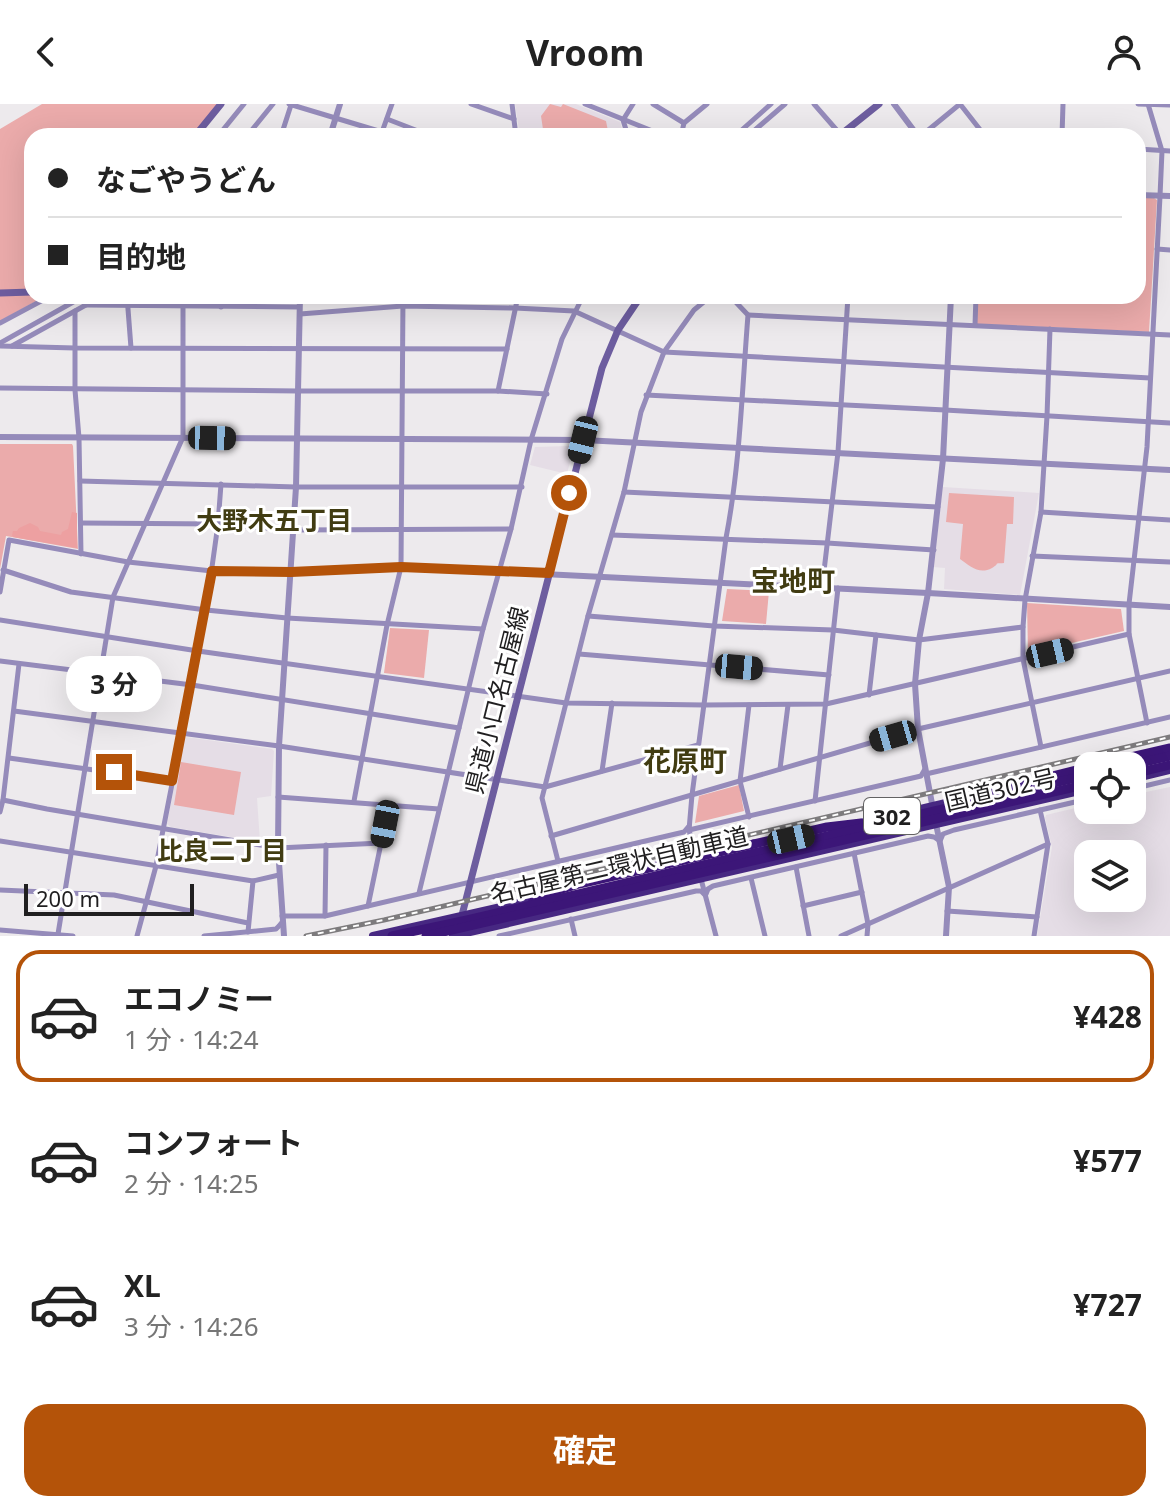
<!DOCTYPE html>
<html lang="ja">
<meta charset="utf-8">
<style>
body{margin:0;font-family:"Noto Sans","Noto Sans JP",sans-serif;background:#f2f2f2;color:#222;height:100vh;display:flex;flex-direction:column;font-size:30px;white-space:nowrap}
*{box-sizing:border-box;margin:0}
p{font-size:26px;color:#767676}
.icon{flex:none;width:44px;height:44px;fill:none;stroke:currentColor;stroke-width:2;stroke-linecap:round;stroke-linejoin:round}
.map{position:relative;height:832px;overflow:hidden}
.sheet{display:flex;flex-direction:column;background:#fff;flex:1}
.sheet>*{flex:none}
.banner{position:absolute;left:24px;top:24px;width:1122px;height:176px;border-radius:24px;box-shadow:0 8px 32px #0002;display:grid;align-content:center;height:176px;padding:0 24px;background:#fff}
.tools{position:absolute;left:1074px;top:648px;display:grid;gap:16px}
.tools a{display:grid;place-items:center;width:72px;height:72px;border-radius:16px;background:#fff;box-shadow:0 8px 32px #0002;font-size:40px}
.scale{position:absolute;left:24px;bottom:20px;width:170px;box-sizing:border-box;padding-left:8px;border:4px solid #201f20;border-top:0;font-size:22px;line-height:28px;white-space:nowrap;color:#201f20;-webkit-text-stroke:6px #fff;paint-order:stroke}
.end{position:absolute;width:36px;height:36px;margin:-18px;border:10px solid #b45309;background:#fff;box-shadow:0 0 0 4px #fff}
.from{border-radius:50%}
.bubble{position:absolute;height:56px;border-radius:24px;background:#fff;box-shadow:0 8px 32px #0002;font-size:26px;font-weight:700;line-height:56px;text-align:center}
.car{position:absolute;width:24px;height:48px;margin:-24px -12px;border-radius:10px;box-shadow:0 0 6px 2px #0007;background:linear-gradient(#222 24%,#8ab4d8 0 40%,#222 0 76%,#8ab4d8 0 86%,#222 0)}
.banner b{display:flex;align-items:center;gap:28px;height:76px;font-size:30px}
.banner b+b{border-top:2px solid #e0e0e0}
.banner i{width:20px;height:20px;background:#222}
ul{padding:14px 0 0;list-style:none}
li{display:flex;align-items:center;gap:24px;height:132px;margin:0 16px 12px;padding:0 8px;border:4px solid transparent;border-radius:24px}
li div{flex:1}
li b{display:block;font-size:30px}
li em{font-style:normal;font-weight:700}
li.selected{border-color:#b45309}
li>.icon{width:72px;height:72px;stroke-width:1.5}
.button{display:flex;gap:16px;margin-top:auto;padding:16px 24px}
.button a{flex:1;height:92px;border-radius:24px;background:#b45309;color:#fff;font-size:32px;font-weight:700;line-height:92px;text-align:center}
header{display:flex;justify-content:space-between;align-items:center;height:104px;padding:0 24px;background:#fff;font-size:36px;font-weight:700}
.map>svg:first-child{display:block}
.built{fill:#e5dde6;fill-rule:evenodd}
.green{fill:#ebabab}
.forest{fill:#eda0a1}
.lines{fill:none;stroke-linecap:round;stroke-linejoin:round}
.minor{stroke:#958bba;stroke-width:5}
.tertiary{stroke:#958bba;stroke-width:6}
.secondary{stroke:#6d5d9f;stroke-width:7}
.trunk{stroke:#472882;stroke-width:8}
.motorway{stroke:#3c1678;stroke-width:9}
.rail-casing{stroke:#7d7b7d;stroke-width:5}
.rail{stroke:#fff;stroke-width:2;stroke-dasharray:6;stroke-linecap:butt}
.motorway-bridge{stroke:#3c1678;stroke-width:9}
.route{stroke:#b45309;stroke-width:10}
.labels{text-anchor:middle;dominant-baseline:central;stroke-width:6;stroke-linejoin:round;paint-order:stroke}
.shield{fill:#fff;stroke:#636263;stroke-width:2}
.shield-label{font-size:22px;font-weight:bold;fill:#201f20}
.street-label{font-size:24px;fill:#201f20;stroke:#fff}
.neighbourhood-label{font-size:26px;font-weight:bold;fill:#413c12;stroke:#fff}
.quarter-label{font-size:28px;font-weight:bold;fill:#413c12;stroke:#fff}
</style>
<header><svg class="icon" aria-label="back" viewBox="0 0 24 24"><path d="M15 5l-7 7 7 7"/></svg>Vroom<svg class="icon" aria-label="person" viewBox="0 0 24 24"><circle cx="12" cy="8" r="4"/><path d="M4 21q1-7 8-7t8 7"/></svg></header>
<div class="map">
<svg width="1170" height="832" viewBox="0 0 1170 832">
<rect width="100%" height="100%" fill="#edeaed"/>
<g class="built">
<path d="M515,0H576L620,18L624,32H520Z"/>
<path d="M569,342L573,346L567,370L530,361L535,343Z"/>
<path d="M943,383L1039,389L1020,491L944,485L945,464L933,463Z"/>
<path d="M186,633L272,645L274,647L271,692L257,694L260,738L171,723L167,720L183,635Z"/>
<path d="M1170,683V832H1037L1052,743L1045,714L1046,711L1088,701V706H1132V691ZM1088,750H1132V794H1088Z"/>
</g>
<g class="green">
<path d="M42,0H220L192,32H32V192H42L40,195L0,217V25Z"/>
<path d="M550,0L561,3L563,0L606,17L609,32H544L541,12Z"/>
<path d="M1138,93L1154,94L1157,96L1149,228L976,220L977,192H1138Z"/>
<path d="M0,340H72L73,342L78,445L6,432L0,465Z"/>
<path d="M949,389L1014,393L1013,420H1007L1004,459C991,460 1002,458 992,464C979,471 970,462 960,455L963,420L946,418Z"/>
<path d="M727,485L769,487L766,520L722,517Z"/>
<path d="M1027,499L1121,505L1124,527L1028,549Z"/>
<path d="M390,524L429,526L424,574L384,569Z"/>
<path d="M181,658L241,668L234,711L174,701Z"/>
<path d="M739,681L744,707L695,719L699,692Z"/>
</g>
<path class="forest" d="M72,408L77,409V444L13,433L12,431L13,427H17L19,424L30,419L38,423L40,427L61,431L62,428L68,425Z"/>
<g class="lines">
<g class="minor">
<path d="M289,0L382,28"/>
<path d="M471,0L514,15"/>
<path d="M512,0L516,32"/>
<path d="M585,0L665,32"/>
<path d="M653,0L684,19"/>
<path d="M814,0L841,31"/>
<path d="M960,0L985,32"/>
<path d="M1138,0L1170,1"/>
<path d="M387,15L431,32"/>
<path d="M218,32L244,0"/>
<path d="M247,32L273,0"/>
<path d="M281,32L291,1"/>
<path d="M383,32L382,28L392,0"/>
<path d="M628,32L623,16L633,0"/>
<path d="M681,32L684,19L707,0"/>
<path d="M735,32L771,0"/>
<path d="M748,32L785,0"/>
<path d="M921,32L960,0"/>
<path d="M1062,32L1063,0"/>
<path d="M1138,45L1170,47"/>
<path d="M1157,145L1170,146"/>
<path d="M127,192L131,244"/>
<path d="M86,201L299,203"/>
<path d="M221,203V192"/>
<path d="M75,207V286L79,334L81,450"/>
<path d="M300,210L403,202L515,204L574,207L664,248L1150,274"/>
<path d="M748,211L1170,231"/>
<path d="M0,219L43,196L46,192"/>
<path d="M975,221L976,192"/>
<path d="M0,239L84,192"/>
<path d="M0,242L75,244L507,245"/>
<path d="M12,242L102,192"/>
<path d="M0,284L298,287H498L547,290"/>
<path d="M498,287L518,192"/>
<path d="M646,291L945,306L1170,319"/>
<path d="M80,377L296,383H522"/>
<path d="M624,388L938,403"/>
<path d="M1041,408L1170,416"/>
<path d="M81,419L218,420L293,426L511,425"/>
<path d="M612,431L827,439L934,446"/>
<path d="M1032,452L1170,458"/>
<path d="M3,466L71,488L206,506L287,514L483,525"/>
<path d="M822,484L838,348L848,192"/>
<path d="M0,488L9,436L128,458L212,467L291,468"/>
<path d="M588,512L714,522L833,526L919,536L1023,523"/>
<path d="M0,516L198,547L566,599L704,601L826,600L1129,530"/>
<path d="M579,550L829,571"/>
<path d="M0,557L192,581L459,624"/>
<path d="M869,591L876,531"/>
<path d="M14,607L279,642L545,683L698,641"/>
<path d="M1147,619L1129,530V500L1147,343L1160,92L1162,47L1148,0"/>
<path d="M1041,643L1023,555V523L1025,496L1041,408L1047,312L1050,225"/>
<path d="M9,654L172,677"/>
<path d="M780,665L788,601"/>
<path d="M602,667L612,599"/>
<path d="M926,670L1170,613"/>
<path d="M1132,685L1170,676"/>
<path d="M278,693L439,705"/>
<path d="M3,696L47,705L278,744L381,739"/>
<path d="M354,697L387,521L401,463L403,192"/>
<path d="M815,697L838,484"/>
<path d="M0,708L3,696L19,560"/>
<path d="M749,713L740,677L749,601"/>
<path d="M689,726L921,672L925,665"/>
<path d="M551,732L918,625L1170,567"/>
<path d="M0,737L253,777L279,771"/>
<path d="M854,749L868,820L867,832"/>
<path d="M696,753L689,726L692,691L726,434C740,361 742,286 748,211L730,192"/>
<path d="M558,757L542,694L588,512L624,388L641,308L664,248L694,206L711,192"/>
<path d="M796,763L809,832"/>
<path d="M751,774L765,832"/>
<path d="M701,775L716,832"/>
<path d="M0,786L114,791L248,819"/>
<path d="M419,789L483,525L511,425L531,336L562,235L583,192"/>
<path d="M706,790L708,785L713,782L928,732L934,733L940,737L943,730L954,726L1088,695"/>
<path d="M368,802L389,701"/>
<path d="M803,802L862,788"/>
<path d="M947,807L1037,813"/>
<path d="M282,812H325L684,728L689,722"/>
<path d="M325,812L326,741"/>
<path d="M571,815L575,832"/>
<path d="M0,826L73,832"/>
<path d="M248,828L253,777"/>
<path d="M58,830L113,493L183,333V192"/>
<path d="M137,832L156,762L206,506L218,420L221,380"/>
<path d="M204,832L276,825L279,822L283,817"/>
<path d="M499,832L696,787H701L705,791"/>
<path d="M841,832L1048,740"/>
<path d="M1034,832L1048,740L1040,706"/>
</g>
<g class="tertiary">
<path d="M894,0L918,32"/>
<path d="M330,32L340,0"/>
<path d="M1138,91L1170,92"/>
<path d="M0,333L583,336L1170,366"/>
<path d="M291,468L401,463L928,489L1170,503"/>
<path d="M933,705L918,625L915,580L919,536L928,489L943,355L951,192"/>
<path d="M936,720L949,783L946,832"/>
<path d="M284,832L278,744L279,642L296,383L300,192"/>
</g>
<g class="secondary">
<path d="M195,32L221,0"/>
<path d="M839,32L879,0"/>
<path d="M0,189L32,188"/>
<path d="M461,815L602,264L618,226L641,192"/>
</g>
<g class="trunk">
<path d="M1132,675L1170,666"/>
<path d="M857,720L1038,677"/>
<path d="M373,832L536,795"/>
<path d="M453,832L1088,685"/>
</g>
<g class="motorway">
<path d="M1092,662L1170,644"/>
<path d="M1128,662L1170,652"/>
<path d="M1132,670L1170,661"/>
<path d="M1033,679L1044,674L1088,663"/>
<path d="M754,740L827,723L861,719"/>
</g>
<defs>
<path id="rail" d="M306,832L384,816L1170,633"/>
</defs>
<use href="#rail" class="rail-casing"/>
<use href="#rail" class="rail"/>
<g class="motorway-bridge">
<path d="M532,794L579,780L754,740"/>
<path d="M392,832L467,816L1088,671"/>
<path d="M426,832L1088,680"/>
</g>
</g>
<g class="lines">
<path class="route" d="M114,668L172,677L212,467L291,468L401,463L549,469L569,389"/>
</g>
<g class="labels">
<rect class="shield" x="864" y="694" width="56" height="36" rx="6"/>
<g class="shield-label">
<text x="892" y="712">302</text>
</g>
<g class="street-label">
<text transform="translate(496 596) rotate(-76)">県道小口名古屋線</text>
<text transform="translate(1000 685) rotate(-13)">国道302号</text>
<text transform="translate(619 760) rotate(-13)">名古屋第二環状自動車道</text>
</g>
<g class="neighbourhood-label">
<text x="274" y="416">大野木五丁目</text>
<text x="222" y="746">比良二丁目</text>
</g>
<g class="quarter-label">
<text x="793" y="476">宝地町</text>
<text x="685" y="656">花原町</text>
</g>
</g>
</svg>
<div class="tools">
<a><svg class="icon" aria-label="locate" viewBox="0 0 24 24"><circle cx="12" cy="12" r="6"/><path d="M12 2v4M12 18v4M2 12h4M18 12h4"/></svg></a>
<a><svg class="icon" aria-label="layers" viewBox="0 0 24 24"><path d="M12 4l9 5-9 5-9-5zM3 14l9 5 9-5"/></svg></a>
</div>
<div class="scale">200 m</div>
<i class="end from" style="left:569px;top:389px"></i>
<i class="end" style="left:114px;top:668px"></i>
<div class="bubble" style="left:66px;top:552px;width:96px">3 分</div>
<i class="car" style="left:212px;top:334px;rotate:91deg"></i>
<i class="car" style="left:583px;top:336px;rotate:194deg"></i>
<i class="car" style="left:1050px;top:549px;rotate:77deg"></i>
<i class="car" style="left:739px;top:563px;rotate:95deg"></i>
<i class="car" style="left:893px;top:632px;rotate:254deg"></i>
<i class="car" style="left:385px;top:720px;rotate:191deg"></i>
<i class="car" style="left:791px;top:735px;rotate:77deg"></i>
<div class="banner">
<b><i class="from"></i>なごやうどん</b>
<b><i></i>目的地</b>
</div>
</div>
<section class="sheet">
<ul>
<li class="selected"><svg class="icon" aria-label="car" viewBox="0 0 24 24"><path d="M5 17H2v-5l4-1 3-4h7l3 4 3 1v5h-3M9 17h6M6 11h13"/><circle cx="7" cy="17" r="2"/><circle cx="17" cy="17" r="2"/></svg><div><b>エコノミー</b><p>1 分 · 14:24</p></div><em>¥428</em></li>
<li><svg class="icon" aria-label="car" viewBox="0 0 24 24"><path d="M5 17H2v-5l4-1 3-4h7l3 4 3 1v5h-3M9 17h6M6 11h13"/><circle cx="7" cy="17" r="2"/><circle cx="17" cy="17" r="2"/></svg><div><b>コンフォート</b><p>2 分 · 14:25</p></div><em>¥577</em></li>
<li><svg class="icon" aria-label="car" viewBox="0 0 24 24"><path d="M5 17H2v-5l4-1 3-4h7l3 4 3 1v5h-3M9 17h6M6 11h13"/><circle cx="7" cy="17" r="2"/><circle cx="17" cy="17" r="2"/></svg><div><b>XL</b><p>3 分 · 14:26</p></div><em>¥727</em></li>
</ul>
<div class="button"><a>確定</a></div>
</section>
